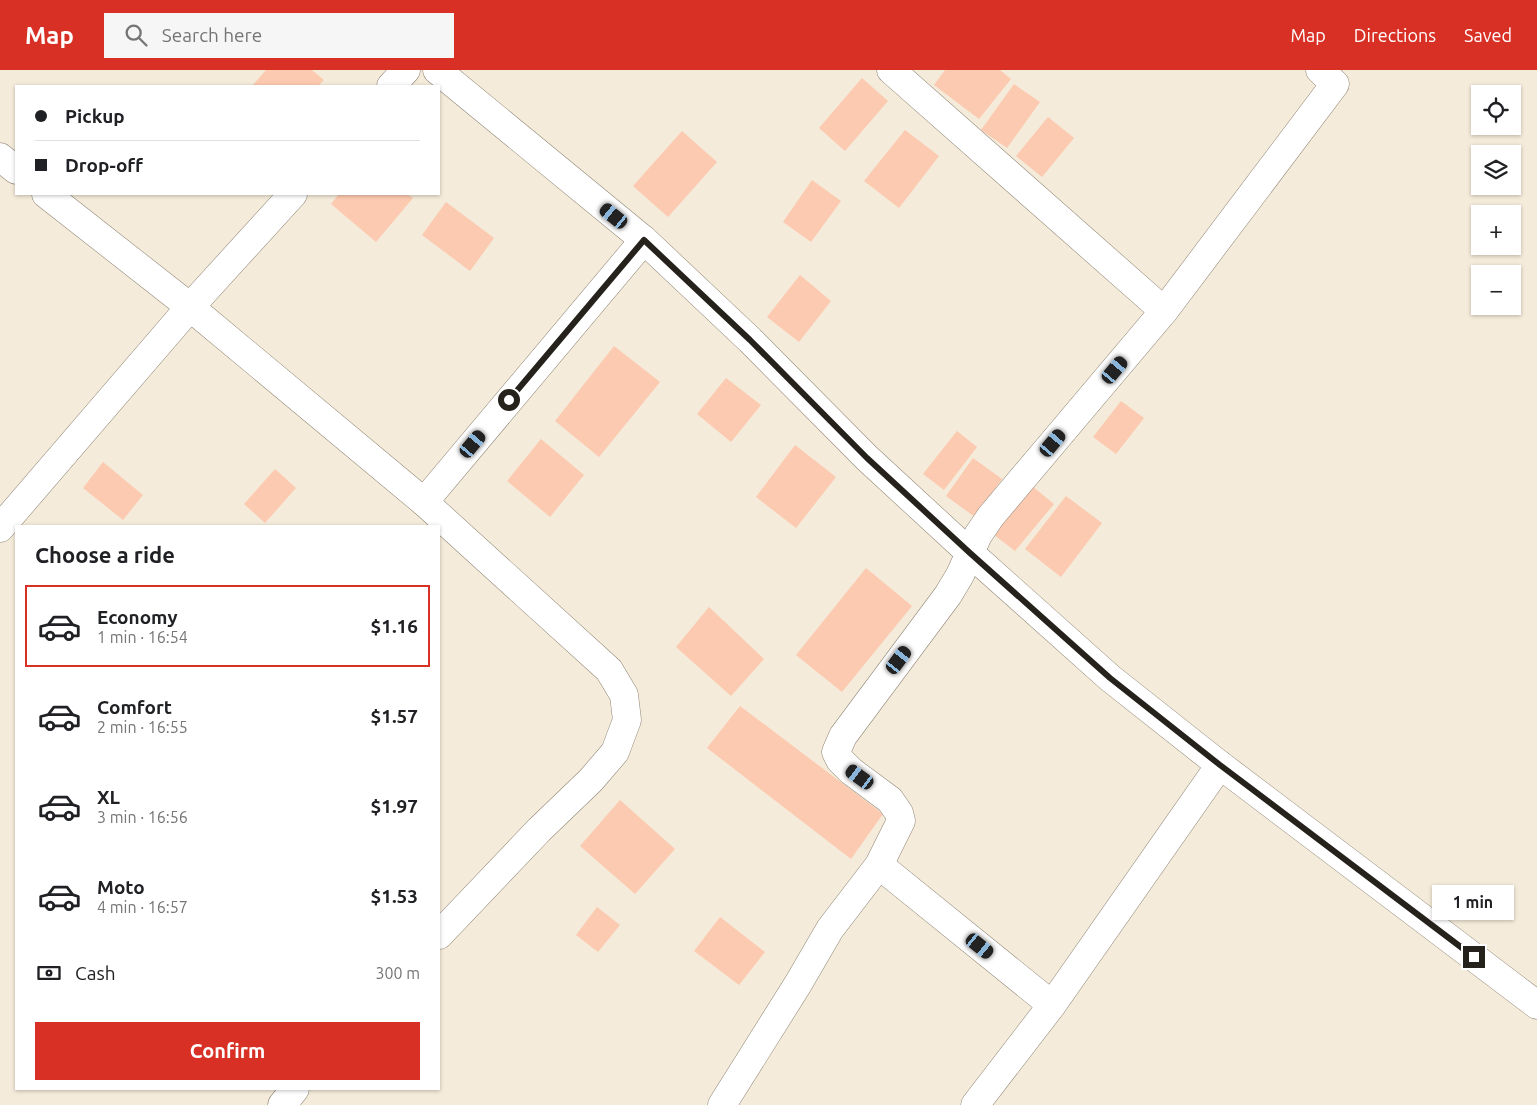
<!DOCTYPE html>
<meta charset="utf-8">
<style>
body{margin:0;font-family:Ubuntu,sans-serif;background:#f6f6f6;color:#202124;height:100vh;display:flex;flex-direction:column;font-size:19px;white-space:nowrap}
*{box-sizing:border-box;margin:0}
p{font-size:16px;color:#757577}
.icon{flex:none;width:28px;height:28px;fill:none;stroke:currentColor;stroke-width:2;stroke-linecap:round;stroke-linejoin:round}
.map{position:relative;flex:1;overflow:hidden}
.drawer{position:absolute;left:15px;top:455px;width:425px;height:565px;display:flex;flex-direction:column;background:#fff;border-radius:0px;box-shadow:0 1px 4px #0004}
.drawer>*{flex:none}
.hud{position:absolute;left:15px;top:15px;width:425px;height:110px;border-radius:0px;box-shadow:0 1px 4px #0004;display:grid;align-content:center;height:110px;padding:0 20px;background:#fff}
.buttons{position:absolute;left:1471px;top:15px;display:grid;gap:10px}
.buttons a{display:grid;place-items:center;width:50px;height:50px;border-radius:0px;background:#fff;box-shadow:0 1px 4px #0004;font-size:25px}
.end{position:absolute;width:22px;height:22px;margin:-11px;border:6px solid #25211b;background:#fff;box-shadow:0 0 0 2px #fff}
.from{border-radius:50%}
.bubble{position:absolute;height:35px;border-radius:0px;background:#fff;box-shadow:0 1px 4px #0004;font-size:16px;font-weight:700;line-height:35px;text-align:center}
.car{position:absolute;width:15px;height:30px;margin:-15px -8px;border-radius:6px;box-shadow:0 0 4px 1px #0007;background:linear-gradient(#222 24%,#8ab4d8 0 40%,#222 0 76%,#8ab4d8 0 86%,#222 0)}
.hud b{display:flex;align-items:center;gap:18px;height:48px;font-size:19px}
.hud b+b{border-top:1px solid #e0e0e0}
.hud i{width:12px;height:12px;background:#202124}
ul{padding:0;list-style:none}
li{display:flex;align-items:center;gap:15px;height:82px;margin:0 10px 8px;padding:0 10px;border:2px solid transparent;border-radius:0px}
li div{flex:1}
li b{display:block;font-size:19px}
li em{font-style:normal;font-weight:700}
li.selected{border-color:#d93025}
li>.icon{width:45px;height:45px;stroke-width:1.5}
h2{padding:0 20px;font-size:22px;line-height:60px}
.pay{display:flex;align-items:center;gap:12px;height:55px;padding:0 20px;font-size:19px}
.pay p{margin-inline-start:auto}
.primary-button{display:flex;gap:10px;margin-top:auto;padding:10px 20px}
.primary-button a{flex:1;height:58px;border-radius:0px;background:#d93025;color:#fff;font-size:20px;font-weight:700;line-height:58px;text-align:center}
header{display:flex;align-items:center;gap:30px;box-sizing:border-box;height:70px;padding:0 25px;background:#d93025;color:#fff}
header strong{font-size:24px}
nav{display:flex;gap:28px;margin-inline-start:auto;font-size:18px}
.search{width:350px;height:45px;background:#f6f6f6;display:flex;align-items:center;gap:12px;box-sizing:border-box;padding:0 18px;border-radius:0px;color:#757577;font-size:19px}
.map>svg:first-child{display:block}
.building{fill:#fccab0}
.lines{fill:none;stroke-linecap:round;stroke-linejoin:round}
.minor-casing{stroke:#8d8475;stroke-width:29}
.tertiary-casing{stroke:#8d8475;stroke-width:29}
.minor{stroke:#fff;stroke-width:28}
.tertiary{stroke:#fff;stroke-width:28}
.route{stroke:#25211b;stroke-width:6}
</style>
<header>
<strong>Map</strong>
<div class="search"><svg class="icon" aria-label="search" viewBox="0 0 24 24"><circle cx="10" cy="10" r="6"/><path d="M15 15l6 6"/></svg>Search here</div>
<nav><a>Map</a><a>Directions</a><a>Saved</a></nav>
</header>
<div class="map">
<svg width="1537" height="1035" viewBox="0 0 1537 1035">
<rect width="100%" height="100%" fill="#f5ebda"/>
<g class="building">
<path d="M266,0H312L324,10L318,16H252Z"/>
<path d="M945,0H1000L1011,9L979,49L934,15Z"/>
<path d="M862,8L888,31L845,81L819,58Z"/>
<path d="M1014,14L1040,32L1007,78L981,60Z"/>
<path d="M1048,47L1074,68L1042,107L1016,86Z"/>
<path d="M905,60L939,86L899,138L864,111Z"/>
<path d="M682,61L717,92L668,147L633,116Z"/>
<path d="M812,110L841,131L811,172L783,152Z"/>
<path d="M339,124H407L413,128L376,172L331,134Z"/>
<path d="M446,132L494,168L470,201L422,165Z"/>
<path d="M800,205L831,231L799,272L767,247Z"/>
<path d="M614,276L660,312L599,387L555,351Z"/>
<path d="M726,308L761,335L731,372L697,344Z"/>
<path d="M1121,331L1144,348L1116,384L1093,367Z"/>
<path d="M957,361L977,377L944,420L923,404Z"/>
<path d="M541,369L584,405L550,447L507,411Z"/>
<path d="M795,375L836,407L796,458L756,427Z"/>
<path d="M973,388L1002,409L975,447L946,426Z"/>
<path d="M103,392L143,425L123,450L83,418Z"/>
<path d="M275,399L296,418L265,453L244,434Z"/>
<path d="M1032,416L1054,434L1015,481L993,464Z"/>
<path d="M1066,426L1102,453L1061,507L1025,479Z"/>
<path d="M866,498L912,536L842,622L796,585Z"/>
<path d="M709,537L764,589L731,626L676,577Z"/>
<path d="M740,636L883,744L851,789L707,678Z"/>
<path d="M620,730L675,779L635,824L580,776Z"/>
<path d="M597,837L620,855L598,882L576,865Z"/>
<path d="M720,847L765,882L739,915L694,881Z"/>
</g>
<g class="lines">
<defs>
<g id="minor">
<path d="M891,0L1164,241"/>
<path d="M391,16L406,0"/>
<path d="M0,87L16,100"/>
<path d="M46,124L190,237L424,432L644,170"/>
<path d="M424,432L609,600L624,625L627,650L615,682L591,710L539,760L439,865"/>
<path d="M0,458L190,237L293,124"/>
<path d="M879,795L1052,935"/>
<path d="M282,1035L295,1019"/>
<path d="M722,1035L798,914L830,859L879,795L901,751L899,743L890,730L851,701L840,690L836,682L843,666L948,525L960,505L978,465L991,446L1164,241L1335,14L1320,0"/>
<path d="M975,1035L1052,935L1220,695"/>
</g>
<path id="tertiary" d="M437,0L644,170L750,270L867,388L970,483L1110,608L1220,695L1537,935"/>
</defs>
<use href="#minor" class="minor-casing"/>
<use href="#tertiary" class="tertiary-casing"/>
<use href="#minor" class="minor"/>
<use href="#tertiary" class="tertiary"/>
</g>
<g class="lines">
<path class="route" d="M509,330L644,170L750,270L867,388L970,483L1110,608L1220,695L1474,887"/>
</g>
</svg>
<div class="buttons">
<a><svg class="icon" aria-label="locate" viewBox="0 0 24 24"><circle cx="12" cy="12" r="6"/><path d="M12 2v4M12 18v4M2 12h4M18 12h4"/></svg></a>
<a><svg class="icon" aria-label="layers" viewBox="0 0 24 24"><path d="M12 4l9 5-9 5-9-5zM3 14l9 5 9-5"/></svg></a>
<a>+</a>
<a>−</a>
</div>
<i class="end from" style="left:509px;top:330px"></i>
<i class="end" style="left:1474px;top:887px"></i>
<div class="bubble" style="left:1432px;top:815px;width:82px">1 min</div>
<i class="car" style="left:614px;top:146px;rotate:309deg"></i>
<i class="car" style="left:1115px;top:300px;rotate:40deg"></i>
<i class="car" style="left:1053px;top:373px;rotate:40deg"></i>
<i class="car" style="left:473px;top:374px;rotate:40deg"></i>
<i class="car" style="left:899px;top:590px;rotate:37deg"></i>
<i class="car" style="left:860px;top:707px;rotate:306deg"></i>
<i class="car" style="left:980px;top:876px;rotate:129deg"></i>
<div class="hud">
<b><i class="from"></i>Pickup</b>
<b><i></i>Drop-off</b>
</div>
<section class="drawer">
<h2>Choose a ride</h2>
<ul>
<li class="selected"><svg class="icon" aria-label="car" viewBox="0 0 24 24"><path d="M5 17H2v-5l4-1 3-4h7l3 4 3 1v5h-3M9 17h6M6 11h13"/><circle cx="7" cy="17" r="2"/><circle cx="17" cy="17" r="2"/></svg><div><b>Economy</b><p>1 min · 16:54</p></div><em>$1.16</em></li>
<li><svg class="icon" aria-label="car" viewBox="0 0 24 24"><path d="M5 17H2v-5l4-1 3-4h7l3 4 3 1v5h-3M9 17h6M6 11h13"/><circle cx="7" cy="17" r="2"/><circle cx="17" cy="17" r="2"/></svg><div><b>Comfort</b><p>2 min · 16:55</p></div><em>$1.57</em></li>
<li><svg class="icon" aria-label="car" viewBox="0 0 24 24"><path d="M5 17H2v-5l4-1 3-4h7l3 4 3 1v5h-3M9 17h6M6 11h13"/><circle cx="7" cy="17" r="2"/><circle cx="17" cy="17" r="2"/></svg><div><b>XL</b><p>3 min · 16:56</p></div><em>$1.97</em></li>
<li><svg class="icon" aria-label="car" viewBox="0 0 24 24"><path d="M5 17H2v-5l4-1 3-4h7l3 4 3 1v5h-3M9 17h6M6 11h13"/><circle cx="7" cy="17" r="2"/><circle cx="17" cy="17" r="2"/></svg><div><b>Moto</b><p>4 min · 16:57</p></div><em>$1.53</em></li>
</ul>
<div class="pay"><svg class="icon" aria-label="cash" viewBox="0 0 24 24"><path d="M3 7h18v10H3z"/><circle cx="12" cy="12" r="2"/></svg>Cash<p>300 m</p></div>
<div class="primary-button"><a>Confirm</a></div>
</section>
</div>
